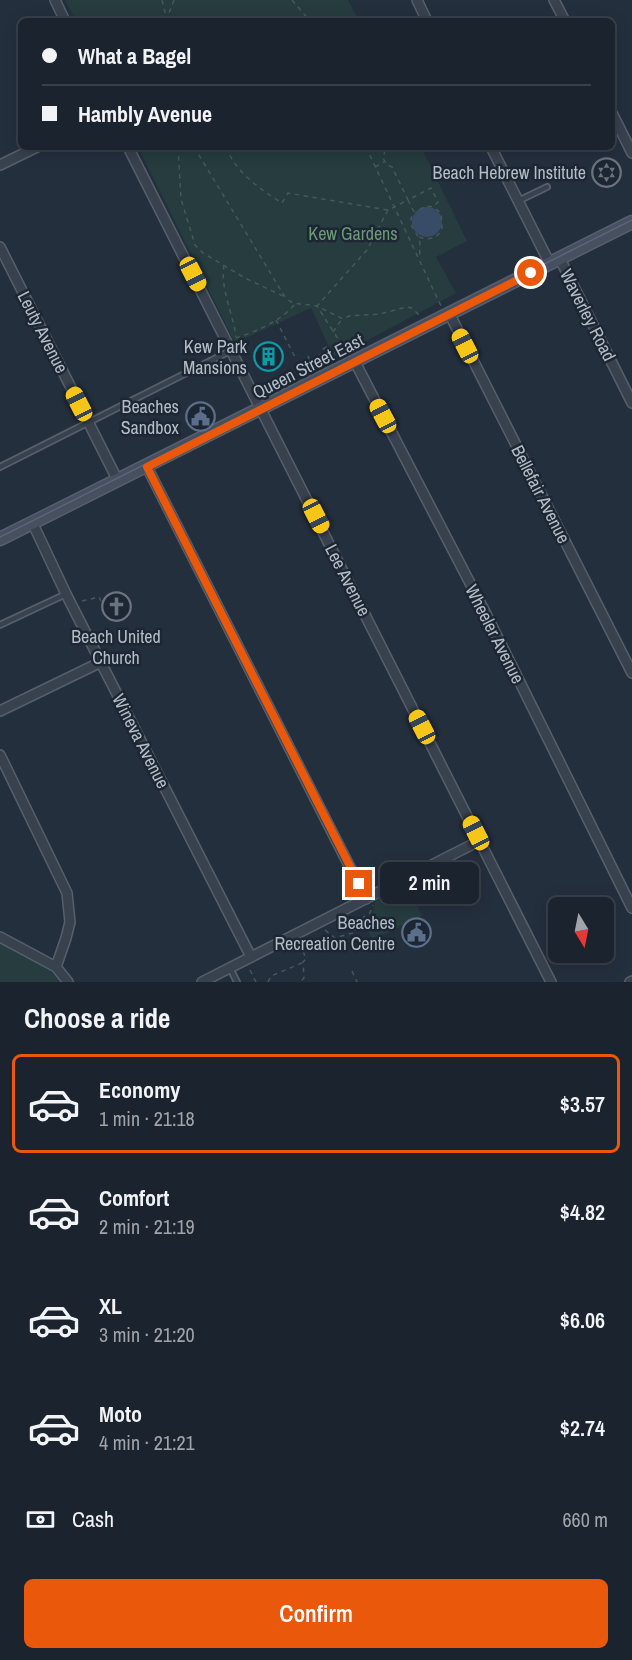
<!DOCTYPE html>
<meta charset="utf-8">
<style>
body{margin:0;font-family:"Archivo Narrow",sans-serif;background:#282f3a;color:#f1f3f6;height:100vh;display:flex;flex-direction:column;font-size:22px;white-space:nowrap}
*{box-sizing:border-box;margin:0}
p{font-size:20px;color:#a0a4aa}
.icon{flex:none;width:33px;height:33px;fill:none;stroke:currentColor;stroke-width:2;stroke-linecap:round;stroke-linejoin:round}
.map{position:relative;height:982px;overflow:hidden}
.side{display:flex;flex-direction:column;background:#1b232e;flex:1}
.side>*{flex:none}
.hud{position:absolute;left:18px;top:18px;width:597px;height:132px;border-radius:9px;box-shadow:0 3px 15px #0003,0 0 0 2px #39404a;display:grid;align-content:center;height:132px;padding:0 24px;background:#1b232e}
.needle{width:39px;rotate:170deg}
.controls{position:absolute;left:548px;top:897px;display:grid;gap:12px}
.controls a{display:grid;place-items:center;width:66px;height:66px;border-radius:9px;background:#1b232e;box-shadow:0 3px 15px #0003,0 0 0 2px #39404a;font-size:30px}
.end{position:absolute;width:27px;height:27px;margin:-14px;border:8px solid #ea580c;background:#fff;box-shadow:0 0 0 3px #fff}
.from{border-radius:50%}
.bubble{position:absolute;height:42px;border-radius:9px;background:#1b232e;box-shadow:0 3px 15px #0003,0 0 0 2px #39404a;font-size:20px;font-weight:600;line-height:42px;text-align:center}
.car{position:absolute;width:18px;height:36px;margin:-18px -9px;border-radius:8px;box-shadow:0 0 4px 2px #0007;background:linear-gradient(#f5c518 24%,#345 0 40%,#f5c518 0 76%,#345 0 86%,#f5c518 0)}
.hud b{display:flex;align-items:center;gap:21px;height:57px;font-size:22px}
.hud b+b{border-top:2px solid #39404a}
.hud i{width:15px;height:15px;background:#f1f3f6}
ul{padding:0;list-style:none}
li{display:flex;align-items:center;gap:18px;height:99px;margin:0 12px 9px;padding:0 12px;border:3px solid transparent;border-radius:9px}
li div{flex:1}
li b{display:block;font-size:22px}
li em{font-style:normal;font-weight:600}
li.on{border-color:#ea580c}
li>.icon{width:54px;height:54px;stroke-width:1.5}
h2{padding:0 24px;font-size:27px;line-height:72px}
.pay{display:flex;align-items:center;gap:15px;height:66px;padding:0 24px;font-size:22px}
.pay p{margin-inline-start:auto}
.button{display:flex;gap:12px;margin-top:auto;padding:12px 24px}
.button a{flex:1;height:69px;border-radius:9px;background:#ea580c;color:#fff;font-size:24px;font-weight:600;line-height:69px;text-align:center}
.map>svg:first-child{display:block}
.green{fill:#263c3f}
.water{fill:#394c67}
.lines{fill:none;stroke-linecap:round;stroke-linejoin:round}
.service-casing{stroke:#565f6c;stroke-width:8}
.minor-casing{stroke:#565f6c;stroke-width:12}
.secondary-casing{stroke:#565f6c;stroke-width:15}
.path{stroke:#44595c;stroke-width:1.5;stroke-dasharray:4.5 4.5;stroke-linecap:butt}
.service{stroke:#38414e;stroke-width:4.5}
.minor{stroke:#38414e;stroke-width:9}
.secondary{stroke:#465061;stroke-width:12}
.tram{stroke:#5a6575;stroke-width:1.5}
.route{stroke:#ea580c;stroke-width:8}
.labels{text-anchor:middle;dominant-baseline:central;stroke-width:5;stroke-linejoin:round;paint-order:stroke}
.poi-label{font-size:18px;fill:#b4bcc9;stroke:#1d2633;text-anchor:end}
.park-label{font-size:18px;fill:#6b9a76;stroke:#1d2633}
.street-label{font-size:18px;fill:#b4bcc9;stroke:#1d2633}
</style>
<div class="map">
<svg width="632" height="982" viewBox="0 0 632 982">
<rect width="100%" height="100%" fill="#242f3e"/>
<g class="green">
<path d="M65,0H348L359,21H76Z"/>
<path d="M138,147H421L467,241L436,257L456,293L334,358L311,308L235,343Z"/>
<path d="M406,888L414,894L412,896L422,916L372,940L367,929L371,926L368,918L374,910L375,901Z"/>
<path d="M0,943L49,970L61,982H0Z"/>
</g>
<circle class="water" cx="427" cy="222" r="15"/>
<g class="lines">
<defs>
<g id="service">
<path d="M518,201L547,187"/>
<path d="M0,467L232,350"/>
<path d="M0,625L66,594"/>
<path d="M230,968L237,982"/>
</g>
<g id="minor">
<path d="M55,0L65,21"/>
<path d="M417,0L427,21"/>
<path d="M554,0L565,21"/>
<path d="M612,113L632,153"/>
<path d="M128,147L551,982"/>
<path d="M491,147L550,264"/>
<path d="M0,165L37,147"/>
<path d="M0,247L118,481"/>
<path d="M560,259L632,403"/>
<path d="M450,315L632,673"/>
<path d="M355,362L483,608L632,908"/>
<path d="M147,467L366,899"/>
<path d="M33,524L66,594L251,957"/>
<path d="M0,711L101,662"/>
<path d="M0,755L67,893L70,922L66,938L56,967"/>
<path d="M0,937L56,967L68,982"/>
<path d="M202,982L479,841"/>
<path d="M630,982L632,981"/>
</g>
<path id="secondary" d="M0,539L632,222"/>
</defs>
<use href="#service" class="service-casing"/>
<use href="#minor" class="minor-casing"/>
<use href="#secondary" class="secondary-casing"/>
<g class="path">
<path d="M162,0L166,16"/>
<path d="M292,0L310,21"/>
<path d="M166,21L174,0"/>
<path d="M178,147L181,199L195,245L203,253L245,278L285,297"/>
<path d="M194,147L285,297C294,307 305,303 317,306L347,353"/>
<path d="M226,147C236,173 260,189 282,203L288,193L388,210L408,200L414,212C406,225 415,229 419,239C421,245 419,253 420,259"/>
<path d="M366,147L441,306"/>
<path d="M394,147L385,151L383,158L387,165L392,167L408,200L431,188L438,202L433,207L426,206L415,212"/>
<path d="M375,167L384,162"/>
<path d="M388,210L367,250L317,306L343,319L349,316L380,314L406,307L412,308L420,316"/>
<path d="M419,237C429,241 438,238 442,229L441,213L433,207"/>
<path d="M224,265C220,289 233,313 236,337"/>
<path d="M276,320L295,357L298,355"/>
<path d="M333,332L342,319"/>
<path d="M236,338C255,332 281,321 294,305"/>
<path d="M327,347L323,349L327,352"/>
<path d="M308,356L310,362L321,354L335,353"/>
<path d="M330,361L338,348V341"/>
<path d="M289,375L291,380"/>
<path d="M82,601L99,597L101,601"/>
<path d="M325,930L335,938L356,932L352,925L370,913L373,905"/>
<path d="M300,943L306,959L303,962L304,978L300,982"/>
<path d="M250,970L256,982"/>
<path d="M352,971L357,982"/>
<path d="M268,982L271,976L302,963"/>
</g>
<use href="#service" class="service"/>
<use href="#minor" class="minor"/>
<use href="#secondary" class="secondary"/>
<path class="tram" d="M0,537L632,220"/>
</g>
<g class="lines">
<path class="route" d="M359,884L147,467L531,273"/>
</g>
<defs>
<symbol id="synagogue-ring" viewBox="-11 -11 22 22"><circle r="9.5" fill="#1d2633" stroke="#6b7280" stroke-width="1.5"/><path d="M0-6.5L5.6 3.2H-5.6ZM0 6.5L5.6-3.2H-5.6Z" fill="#6b7280"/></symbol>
<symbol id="building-ring" viewBox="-11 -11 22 22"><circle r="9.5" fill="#1d2633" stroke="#0f9aa8" stroke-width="1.5"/><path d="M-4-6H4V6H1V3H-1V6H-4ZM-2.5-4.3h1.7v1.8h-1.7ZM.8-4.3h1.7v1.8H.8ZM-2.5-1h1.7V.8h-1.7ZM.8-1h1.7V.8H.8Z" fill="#0f9aa8"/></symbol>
<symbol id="civic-ring" viewBox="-11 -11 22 22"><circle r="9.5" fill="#1d2633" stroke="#5c6f8a" stroke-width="1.5"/><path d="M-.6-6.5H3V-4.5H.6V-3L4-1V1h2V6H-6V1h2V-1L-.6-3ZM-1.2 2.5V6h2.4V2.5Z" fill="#5c6f8a"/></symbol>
<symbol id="church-ring" viewBox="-11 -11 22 22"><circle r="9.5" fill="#1d2633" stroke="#6b7280" stroke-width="1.5"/><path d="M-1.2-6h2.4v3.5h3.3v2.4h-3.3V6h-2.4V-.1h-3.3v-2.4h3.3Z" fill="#6b7280"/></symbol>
</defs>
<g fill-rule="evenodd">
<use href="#synagogue-ring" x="590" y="156" width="33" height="33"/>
<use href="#building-ring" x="252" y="340" width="33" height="33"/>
<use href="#civic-ring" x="184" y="400" width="33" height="33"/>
<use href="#church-ring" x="100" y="590" width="33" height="33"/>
<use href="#civic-ring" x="400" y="916" width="33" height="33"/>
</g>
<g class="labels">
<g class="poi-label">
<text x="586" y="172">Beach Hebrew Institute</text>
<text x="247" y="346">Kew Park<tspan x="247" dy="21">Mansions</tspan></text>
<text x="179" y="406">Beaches<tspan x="179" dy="21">Sandbox</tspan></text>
<text x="116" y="636" text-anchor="middle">Beach United<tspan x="116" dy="21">Church</tspan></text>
<text x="395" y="922">Beaches<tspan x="395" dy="21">Recreation Centre</tspan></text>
</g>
<g class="park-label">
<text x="353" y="233">Kew Gardens</text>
</g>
<g class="street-label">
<text transform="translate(588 315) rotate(63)">Waverley Road</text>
<text transform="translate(43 332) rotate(63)">Leuty Avenue</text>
<text transform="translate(308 366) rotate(-27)">Queen Street East</text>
<text transform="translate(541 494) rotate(63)">Bellefair Avenue</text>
<text transform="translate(348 580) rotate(63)">Lee Avenue</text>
<text transform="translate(495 634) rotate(63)">Wheeler Avenue</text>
<text transform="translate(141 741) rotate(63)">Wineva Avenue</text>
</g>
</g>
</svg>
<div class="controls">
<a><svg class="needle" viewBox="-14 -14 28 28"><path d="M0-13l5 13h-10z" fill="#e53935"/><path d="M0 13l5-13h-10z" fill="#a0a4aa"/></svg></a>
</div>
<i class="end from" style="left:531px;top:273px"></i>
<i class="end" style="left:359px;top:884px"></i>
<div class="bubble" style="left:380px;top:862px;width:99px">2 min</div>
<i class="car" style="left:193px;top:274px;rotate:153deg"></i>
<i class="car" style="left:465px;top:346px;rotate:333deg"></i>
<i class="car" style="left:79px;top:404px;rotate:333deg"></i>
<i class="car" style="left:383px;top:416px;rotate:332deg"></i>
<i class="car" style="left:316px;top:516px;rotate:153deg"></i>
<i class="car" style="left:422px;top:727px;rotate:333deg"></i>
<i class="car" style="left:476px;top:833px;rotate:333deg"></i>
<div class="hud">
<b><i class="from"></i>What a Bagel</b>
<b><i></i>Hambly Avenue</b>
</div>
</div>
<section class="side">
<h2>Choose a ride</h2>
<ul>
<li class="on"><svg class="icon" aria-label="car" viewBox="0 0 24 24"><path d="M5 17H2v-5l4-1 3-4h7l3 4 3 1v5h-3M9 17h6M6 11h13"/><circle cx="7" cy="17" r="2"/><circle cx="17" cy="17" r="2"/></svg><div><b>Economy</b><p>1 min · 21:18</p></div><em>$3.57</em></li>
<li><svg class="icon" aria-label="car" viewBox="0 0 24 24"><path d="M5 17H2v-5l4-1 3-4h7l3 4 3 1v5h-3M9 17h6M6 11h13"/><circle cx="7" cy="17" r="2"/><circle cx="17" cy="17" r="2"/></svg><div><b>Comfort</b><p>2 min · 21:19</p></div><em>$4.82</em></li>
<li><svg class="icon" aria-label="car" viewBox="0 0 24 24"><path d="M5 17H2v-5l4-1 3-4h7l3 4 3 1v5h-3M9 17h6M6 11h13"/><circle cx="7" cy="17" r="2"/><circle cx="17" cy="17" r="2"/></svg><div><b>XL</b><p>3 min · 21:20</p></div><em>$6.06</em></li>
<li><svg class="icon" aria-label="car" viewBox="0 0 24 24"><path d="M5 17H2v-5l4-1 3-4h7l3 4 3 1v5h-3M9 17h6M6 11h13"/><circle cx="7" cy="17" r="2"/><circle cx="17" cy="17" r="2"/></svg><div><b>Moto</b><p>4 min · 21:21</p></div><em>$2.74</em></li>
</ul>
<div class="pay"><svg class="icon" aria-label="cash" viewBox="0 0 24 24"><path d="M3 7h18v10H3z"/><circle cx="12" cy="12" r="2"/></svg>Cash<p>660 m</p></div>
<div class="button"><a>Confirm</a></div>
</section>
